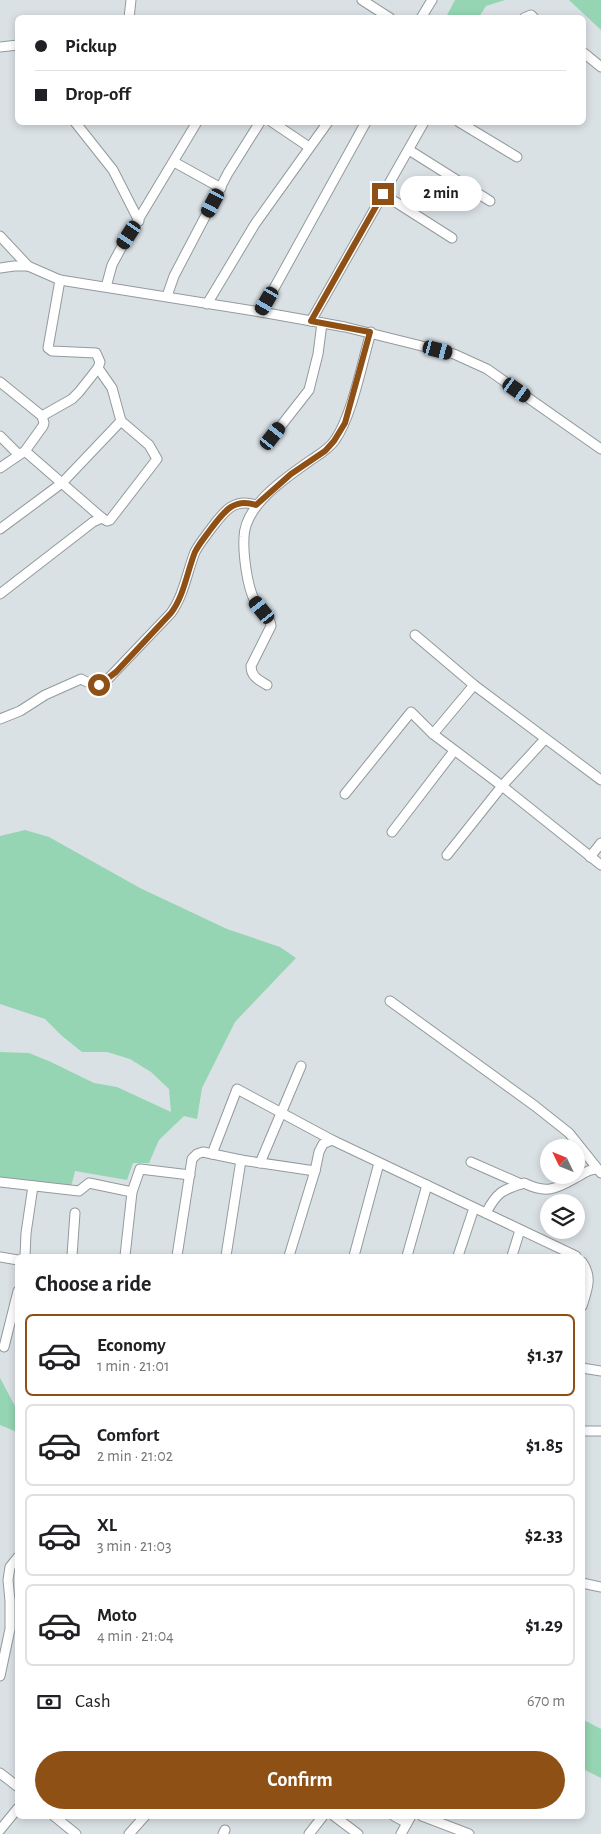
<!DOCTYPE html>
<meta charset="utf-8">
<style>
body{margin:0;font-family:"Alegreya Sans",sans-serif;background:#f6f6f6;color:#202124;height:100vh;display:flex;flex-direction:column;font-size:19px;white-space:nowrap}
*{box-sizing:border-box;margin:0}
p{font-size:16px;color:#757577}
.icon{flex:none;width:28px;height:28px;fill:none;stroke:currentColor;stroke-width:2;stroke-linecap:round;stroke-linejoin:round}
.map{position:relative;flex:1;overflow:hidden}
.drawer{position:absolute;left:15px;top:1254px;width:570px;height:565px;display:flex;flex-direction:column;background:#fff;border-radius:8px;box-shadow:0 2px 8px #0003}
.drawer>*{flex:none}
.guide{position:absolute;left:15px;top:15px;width:571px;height:110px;border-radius:8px;box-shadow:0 2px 8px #0003;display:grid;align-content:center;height:110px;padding:0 20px;background:#fff}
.needle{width:32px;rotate:313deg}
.buttons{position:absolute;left:540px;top:1139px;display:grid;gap:10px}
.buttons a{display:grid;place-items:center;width:45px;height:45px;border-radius:50%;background:#fff;box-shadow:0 2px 8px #0003;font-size:25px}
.end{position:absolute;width:22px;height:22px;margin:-11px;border:6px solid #8f5016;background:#fff;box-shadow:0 0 0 2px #fff}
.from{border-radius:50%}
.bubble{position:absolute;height:35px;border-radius:18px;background:#fff;box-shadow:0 2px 8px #0003;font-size:16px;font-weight:700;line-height:35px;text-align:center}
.car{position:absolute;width:15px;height:30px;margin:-15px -8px;border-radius:6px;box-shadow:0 0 4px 1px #0007;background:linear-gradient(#222 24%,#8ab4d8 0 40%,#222 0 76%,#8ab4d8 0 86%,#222 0)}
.guide b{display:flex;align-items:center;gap:18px;height:48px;font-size:19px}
.guide b+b{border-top:1px solid #e0e0e0}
.guide i{width:12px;height:12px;background:#202124}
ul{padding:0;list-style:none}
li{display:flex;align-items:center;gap:15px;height:82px;margin:0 10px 8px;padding:0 10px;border:2px solid #e0e0e0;border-radius:8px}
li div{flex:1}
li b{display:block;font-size:19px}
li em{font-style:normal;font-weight:700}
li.active{border-color:#8f5016}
li>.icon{width:45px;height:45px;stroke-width:1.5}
h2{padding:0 20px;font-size:22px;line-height:60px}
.pay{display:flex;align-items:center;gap:12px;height:55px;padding:0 20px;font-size:19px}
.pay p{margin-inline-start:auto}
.button{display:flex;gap:10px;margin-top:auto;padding:10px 20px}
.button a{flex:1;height:58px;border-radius:30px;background:#8f5016;color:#fff;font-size:20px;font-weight:700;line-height:58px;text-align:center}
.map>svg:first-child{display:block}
.green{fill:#95d5b3}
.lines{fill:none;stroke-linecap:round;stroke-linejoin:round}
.minor-casing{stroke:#939a9d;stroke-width:11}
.minor{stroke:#fff;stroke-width:9}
.route{stroke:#8f5016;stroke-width:6}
</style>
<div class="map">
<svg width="601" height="1834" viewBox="0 0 601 1834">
<rect width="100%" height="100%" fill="#dae1e5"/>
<g class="green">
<path d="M455,0H505L486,6L479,17H446Z"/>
<path d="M569,0H601V30Z"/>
<path d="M25,830L49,837L140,888L227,929L280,947L296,958L235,1022L202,1088L197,1119L184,1116L159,1140L149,1163H133L127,1180L75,1171L71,1187L0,1177V1052L29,1053L51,1062L94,1083L117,1087L171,1112L169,1089L151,1072L130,1059L107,1052H82L62,1036L45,1019L0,1004V836Z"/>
<path d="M0,1378L17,1410V1432L0,1425Z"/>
<path d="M582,1719L601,1729V1778L583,1769Z"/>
</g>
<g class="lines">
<defs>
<g id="minor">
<path d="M362,0L390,18"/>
<path d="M129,18L131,0"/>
<path d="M421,18L432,0"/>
<path d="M524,18L531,15L534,18"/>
<path d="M0,47L18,45"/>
<path d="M584,53L601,67"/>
<path d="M75,122L113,170L139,221"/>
<path d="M272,122L309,147"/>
<path d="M459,122L517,157"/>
<path d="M409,150L490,201"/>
<path d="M174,162L221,188"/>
<path d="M383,194L452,238"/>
<path d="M0,236L28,266L60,280L261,312L345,327L454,354L487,369L601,449"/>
<path d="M0,268L14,266H28"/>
<path d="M106,287L112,265L120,250L197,122"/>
<path d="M167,296L174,276L228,173L260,122"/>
<path d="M207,304L255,224L328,122"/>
<path d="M261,312L366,122"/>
<path d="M311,321L424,122"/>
<path d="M0,382L42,416"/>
<path d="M0,436L18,454"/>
<path d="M273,436L309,390L318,354L322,323"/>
<path d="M25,451L102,518"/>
<path d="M0,468L25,451L43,426L44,423L42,416L72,399L79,392L98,368"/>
<path d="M0,529L62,483L121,421"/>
<path d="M0,594L93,522L102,518L107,521L110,520L157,459L149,445L121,421L112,388L98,368L100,362L96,353L52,351L48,348L60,280"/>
<path d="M415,635L474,685L601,780"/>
<path d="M267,685C259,680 251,677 251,666L271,626C270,615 260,610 255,601C247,587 243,553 244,537C245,504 287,477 311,460C320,454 329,449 335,440C352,416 362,363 371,332"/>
<path d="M0,719L20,711L45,695L81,679C92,685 98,687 108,679L171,613C184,595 187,572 195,552C199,544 205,537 210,530C223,513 233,497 256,505"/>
<path d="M433,734L474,685"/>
<path d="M345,794L411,712L433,734L502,786L601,865"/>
<path d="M392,832L454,751"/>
<path d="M447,855L502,786L545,739"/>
<path d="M590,857L601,843"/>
<path d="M390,1001L535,1106L569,1133L601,1173"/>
<path d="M212,1154L237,1089L332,1140"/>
<path d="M471,1162L521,1184"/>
<path d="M260,1163L301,1066"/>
<path d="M0,1182L79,1191L89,1183L132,1192L140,1169L190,1175"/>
<path d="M486,1213C497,1192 502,1190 524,1183C548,1195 557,1188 579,1176C585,1172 590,1169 597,1169"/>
<path d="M25,1256L26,1233L33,1186"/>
<path d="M72,1256L75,1213"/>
<path d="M125,1256L132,1192"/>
<path d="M177,1256L192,1159L197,1154L203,1152L241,1160L315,1171"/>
<path d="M226,1256L241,1160"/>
<path d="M289,1256L315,1171L319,1152L323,1144L332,1140L576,1256"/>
<path d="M354,1256L379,1163"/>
<path d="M407,1256L427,1185"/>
<path d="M458,1256L474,1208"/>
<path d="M512,1256L520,1230"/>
<path d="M0,1257L18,1260"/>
<path d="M582,1262C593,1277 587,1290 582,1306"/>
<path d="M4,1347L18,1291"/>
<path d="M582,1368L601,1371"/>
<path d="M582,1431H601"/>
<path d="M582,1583L601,1587"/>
<path d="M0,1676L10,1629V1601L8,1580L10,1567L18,1557"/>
<path d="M0,1773L18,1787"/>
<path d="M54,1816L76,1834"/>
<path d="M334,1816L358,1834"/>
<path d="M394,1816L407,1823"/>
<path d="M422,1816L469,1834"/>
<path d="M0,1830L18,1808"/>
<path d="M129,1834L145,1816"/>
<path d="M223,1834L225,1830"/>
<path d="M309,1834L323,1816"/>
<path d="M401,1834L411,1816"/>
</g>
</defs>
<use href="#minor" class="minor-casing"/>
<use href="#minor" class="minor"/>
</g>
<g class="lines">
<path class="route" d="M99,685L116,672L171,613C184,596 187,572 195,552C199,544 205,537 210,530C223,513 233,497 256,505L291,474L325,451L334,441L345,423L370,332L311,321L383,194"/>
</g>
</svg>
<div class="buttons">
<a><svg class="needle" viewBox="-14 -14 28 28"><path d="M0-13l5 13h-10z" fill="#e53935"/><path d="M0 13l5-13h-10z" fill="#757577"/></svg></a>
<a><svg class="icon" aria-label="layers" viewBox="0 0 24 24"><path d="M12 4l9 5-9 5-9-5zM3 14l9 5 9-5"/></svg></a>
</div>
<i class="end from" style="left:99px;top:685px"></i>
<i class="end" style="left:383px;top:194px"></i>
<div class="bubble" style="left:400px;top:176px;width:82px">2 min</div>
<i class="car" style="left:213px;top:203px;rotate:208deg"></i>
<i class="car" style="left:129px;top:235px;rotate:213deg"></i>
<i class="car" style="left:267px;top:301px;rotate:210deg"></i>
<i class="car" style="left:438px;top:350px;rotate:105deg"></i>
<i class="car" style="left:517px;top:390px;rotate:125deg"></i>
<i class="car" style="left:273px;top:436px;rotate:38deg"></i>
<i class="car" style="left:262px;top:610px;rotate:321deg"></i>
<div class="guide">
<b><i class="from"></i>Pickup</b>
<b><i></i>Drop-off</b>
</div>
<section class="drawer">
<h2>Choose a ride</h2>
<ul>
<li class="active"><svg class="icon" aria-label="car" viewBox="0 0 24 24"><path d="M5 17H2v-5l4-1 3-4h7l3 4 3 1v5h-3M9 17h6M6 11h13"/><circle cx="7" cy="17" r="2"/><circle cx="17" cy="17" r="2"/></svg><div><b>Economy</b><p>1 min · 21:01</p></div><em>$1.37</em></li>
<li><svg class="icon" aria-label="car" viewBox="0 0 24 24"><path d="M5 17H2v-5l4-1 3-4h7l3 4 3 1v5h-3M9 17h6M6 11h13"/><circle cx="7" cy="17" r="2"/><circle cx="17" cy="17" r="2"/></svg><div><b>Comfort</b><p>2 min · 21:02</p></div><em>$1.85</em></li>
<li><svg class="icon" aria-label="car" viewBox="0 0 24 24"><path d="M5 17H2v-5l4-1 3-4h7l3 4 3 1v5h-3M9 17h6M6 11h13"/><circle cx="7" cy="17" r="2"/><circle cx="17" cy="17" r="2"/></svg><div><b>XL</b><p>3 min · 21:03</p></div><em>$2.33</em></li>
<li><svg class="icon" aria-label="car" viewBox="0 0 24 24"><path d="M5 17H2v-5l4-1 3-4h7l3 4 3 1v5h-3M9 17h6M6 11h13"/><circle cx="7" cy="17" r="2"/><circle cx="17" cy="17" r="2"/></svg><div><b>Moto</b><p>4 min · 21:04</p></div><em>$1.29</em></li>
</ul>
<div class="pay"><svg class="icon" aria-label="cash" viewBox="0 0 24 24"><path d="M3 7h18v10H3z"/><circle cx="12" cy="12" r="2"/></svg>Cash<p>670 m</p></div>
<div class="button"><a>Confirm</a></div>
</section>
</div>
